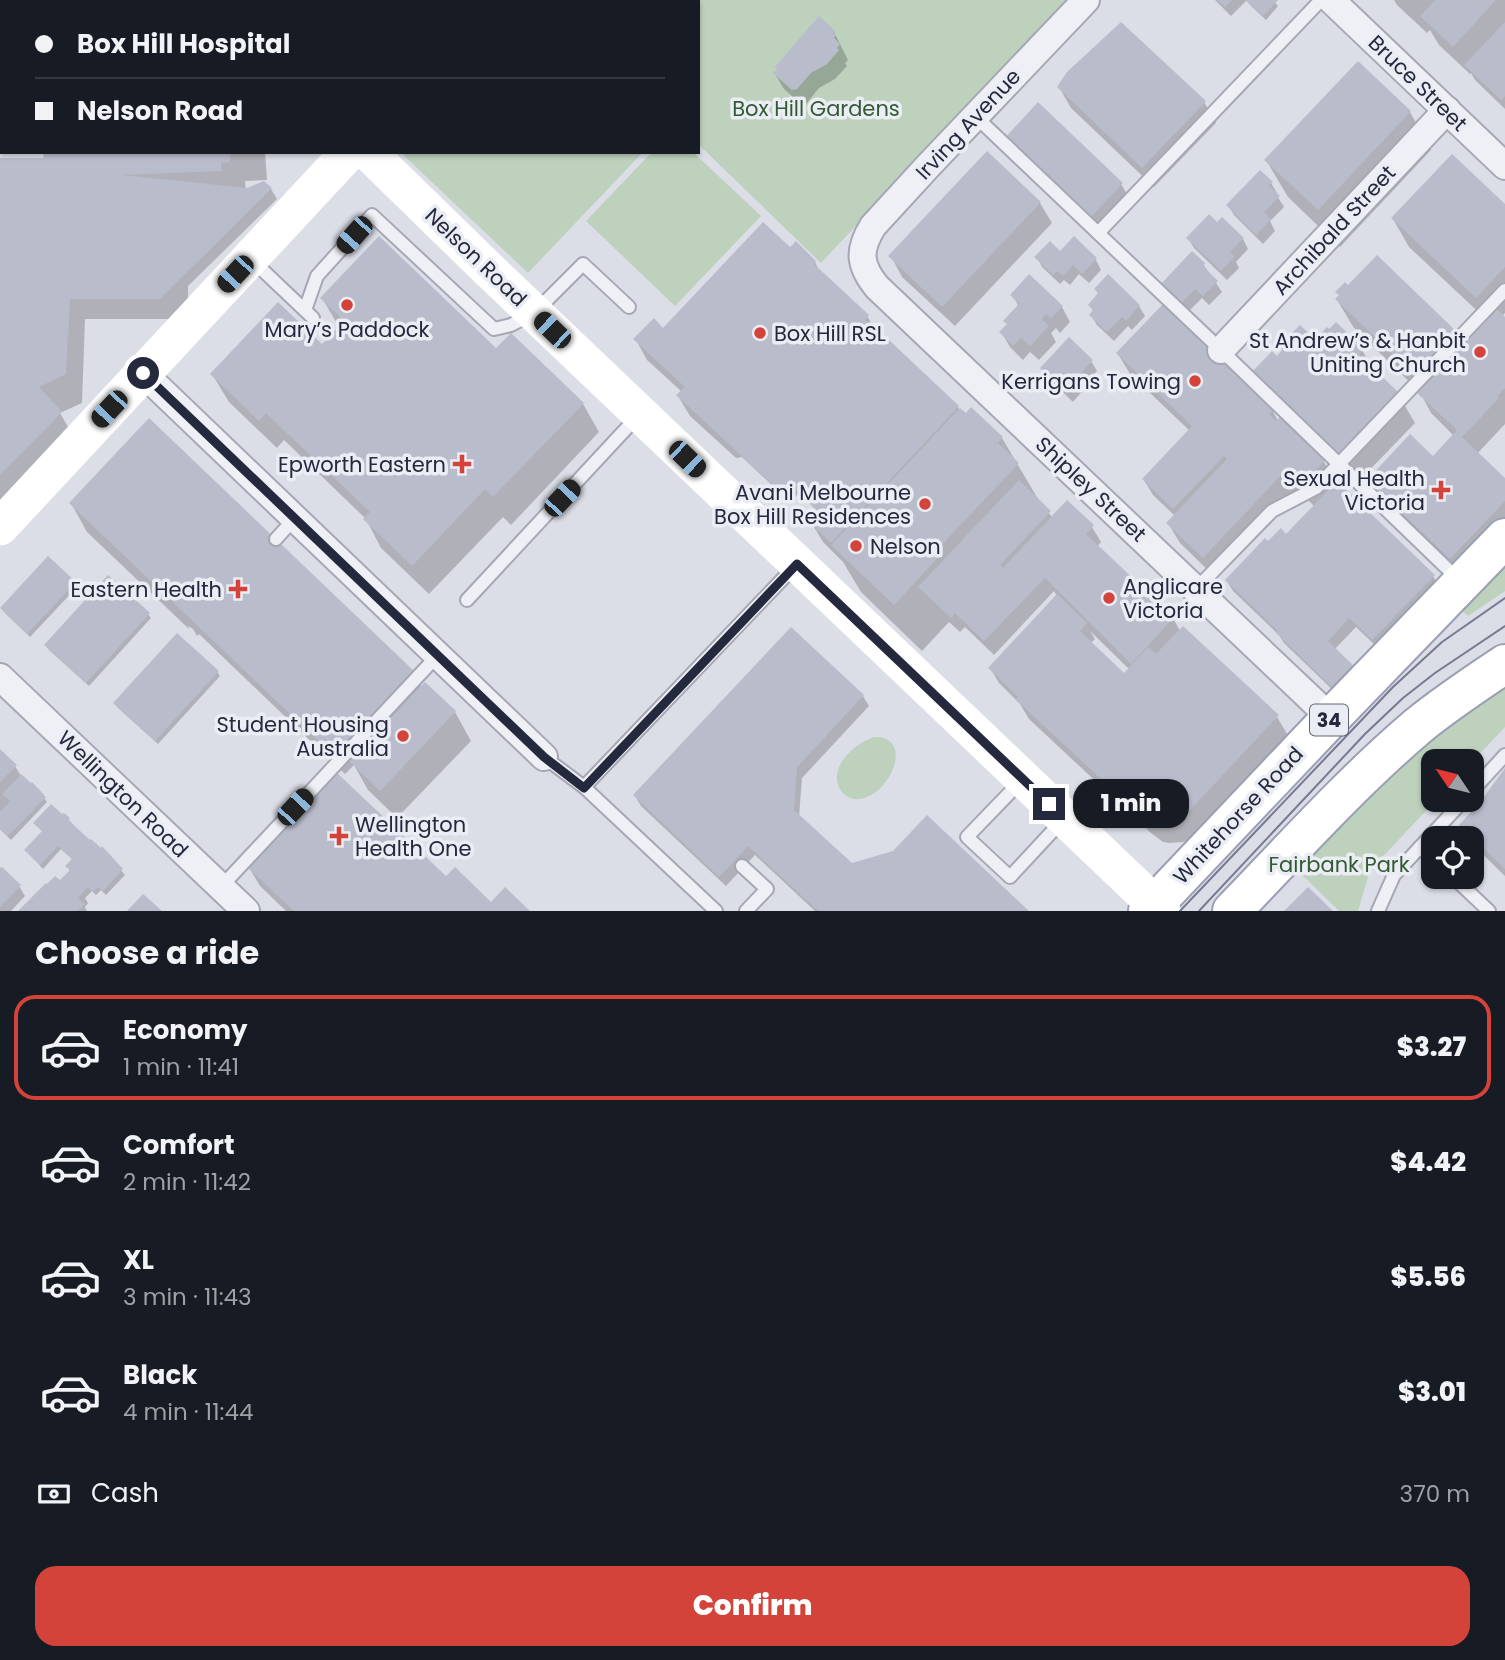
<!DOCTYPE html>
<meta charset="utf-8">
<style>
body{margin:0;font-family:Poppins,sans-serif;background:#20242c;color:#f1f3f6;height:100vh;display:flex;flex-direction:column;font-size:26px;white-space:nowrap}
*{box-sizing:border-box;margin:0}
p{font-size:23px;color:#9ea1a6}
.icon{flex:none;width:38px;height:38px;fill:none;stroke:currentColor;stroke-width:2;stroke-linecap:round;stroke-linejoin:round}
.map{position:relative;height:911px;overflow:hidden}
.drawer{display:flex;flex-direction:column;background:#171b24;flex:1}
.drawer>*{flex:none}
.banner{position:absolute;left:0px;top:0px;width:700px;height:154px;box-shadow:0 2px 5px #0004;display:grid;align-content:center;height:154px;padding:0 35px;background:#171b24}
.needle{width:46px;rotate:305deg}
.fabs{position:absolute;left:1421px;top:749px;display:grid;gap:14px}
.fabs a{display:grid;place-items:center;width:63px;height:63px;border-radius:14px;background:#171b24;box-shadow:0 2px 5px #0004;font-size:35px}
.end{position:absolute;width:32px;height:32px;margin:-16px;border:9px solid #25293e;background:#fff;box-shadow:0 0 0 4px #fff}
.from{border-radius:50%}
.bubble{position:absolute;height:49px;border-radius:21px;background:#171b24;box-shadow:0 2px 5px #0004;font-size:23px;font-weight:800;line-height:49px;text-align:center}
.car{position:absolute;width:21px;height:42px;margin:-21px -10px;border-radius:9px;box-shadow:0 0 5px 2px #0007;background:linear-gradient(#222 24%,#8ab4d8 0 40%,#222 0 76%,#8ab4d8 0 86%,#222 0)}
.banner b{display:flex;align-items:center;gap:24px;height:66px;font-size:26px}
.banner b+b{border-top:2px solid #363941}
.banner i{width:18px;height:18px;background:#f1f3f6}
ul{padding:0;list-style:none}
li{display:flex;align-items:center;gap:21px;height:105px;margin:0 14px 10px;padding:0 21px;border:4px solid transparent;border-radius:21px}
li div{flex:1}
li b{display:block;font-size:26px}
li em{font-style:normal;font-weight:800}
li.active{border-color:#d44339}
li>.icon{width:63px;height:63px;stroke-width:1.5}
h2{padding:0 35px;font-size:32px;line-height:84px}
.pay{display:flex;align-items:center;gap:18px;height:77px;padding:0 35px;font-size:26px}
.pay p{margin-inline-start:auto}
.primary-button{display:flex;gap:14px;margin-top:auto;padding:14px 35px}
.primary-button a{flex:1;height:80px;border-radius:21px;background:#d44339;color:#fff;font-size:28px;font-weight:800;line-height:80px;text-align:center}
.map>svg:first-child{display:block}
.green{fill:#bdd1bd}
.shadow{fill:#0003;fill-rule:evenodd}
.building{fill:#b9bcca}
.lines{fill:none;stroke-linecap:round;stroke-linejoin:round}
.lane-casing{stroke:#a5a8b4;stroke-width:16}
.street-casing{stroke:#a5a8b4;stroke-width:30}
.primary-casing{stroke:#9b9fb3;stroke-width:42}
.lane{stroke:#eff0f5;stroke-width:12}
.street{stroke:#eff0f5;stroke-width:26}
.secondary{stroke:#fff;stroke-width:37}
.primary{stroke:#fff;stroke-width:38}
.tram{stroke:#757991;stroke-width:2}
.route{stroke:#25293e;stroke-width:9}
.poi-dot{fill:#d44339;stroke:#ebedf5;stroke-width:2.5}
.labels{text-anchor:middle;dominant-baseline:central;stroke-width:7;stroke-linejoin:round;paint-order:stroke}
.shield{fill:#ebedf5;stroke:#606475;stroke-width:2}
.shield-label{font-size:19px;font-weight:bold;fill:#25293e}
.street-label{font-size:21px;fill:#25293e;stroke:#ebedf5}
.park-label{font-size:21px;fill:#325a33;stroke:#ebedf5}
.poi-label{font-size:21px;fill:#25293e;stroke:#ebedf5;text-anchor:end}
</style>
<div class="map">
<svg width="1505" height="911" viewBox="0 0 1505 911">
<rect width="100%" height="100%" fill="#dcdee7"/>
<g class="green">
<path d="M238,0H1068L821,263L698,144V2H240Z"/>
<path d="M400,152H643L528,273Z"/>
<path d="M652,152H693L761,216L675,306L586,221Z"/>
<path d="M1505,556V591L1468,616L1457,606Z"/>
<path d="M1505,683V727L1472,762L1433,761V800H1436L1373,867L1368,877L1358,911H1339L1292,865L1371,786Z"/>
<path d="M874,737C918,736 887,803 854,799C849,798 844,795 841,791C826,768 855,743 874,737Z"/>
</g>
<g class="shadow">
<path d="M1215,0H1247L1231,16Z"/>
<path d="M1247,0H1273L1278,6L1266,20L1250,5Z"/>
<path d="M1394,0H1505V109L1475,80L1471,73L1470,74L1439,45L1430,30L1427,33L1397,5Z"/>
<path d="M834,32L848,60L845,63L847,66L835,79L819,88L806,104L802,105L784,89L775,74Z"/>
<path d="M0,69H2L3,152H0Z"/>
<path d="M1059,87L1204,102L1216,123L1154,187L1071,108Z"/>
<path d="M1410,112L1431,150L1340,247L1288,197L1266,160Z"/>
<path d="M43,152H265L267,180L245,181L246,191L264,183L271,189L277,199L188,286V302L172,319H85L82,403L60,413L82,451L0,533V160L45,159V154Z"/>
<path d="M1015,154L1121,184L1130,199L1099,234Z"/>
<path d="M1271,183L1277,193L1276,194L1284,207L1270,221L1275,231L1263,244L1234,215L1228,205Z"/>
<path d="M1040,203L1052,223L955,326L902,277L891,256Z"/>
<path d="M1505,206V313L1502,316L1505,319V424L1477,454L1505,481V533L1462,578L1381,500L1369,480L1433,458L1454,436L1431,413L1420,392L1354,328L1337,300L1455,333L1463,346L1488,321L1409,247L1393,219Z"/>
<path d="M1188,238L1243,239L1248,249L1236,262L1239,268L1227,280L1194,248Z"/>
<path d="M790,250L815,262L820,272L867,316L877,332L958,407L960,411L966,415L971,409L1002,438L1041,504L1053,518L1092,527L1101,542L1097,547L1173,618L1180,631L1277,717L1289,737L1195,837L1183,842L1169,843L1163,842L1151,833L1029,719L1020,704L999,683L990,668L1057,596L1054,591L994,655L965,627L960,632L949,622L922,651L861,592L843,562L823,542L811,522L820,513L799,493L790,502L742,457L736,458L690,416L678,396L682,392L647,360L636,340L663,330ZM1090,631L1130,670L1125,675L1091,643L1095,639Z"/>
<path d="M1060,253L1096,260L1101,270L1089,283L1079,274L1070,285L1064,280L1060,284L1042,267L1037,257Z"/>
<path d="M1203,264L1222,292L1209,305L1202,298L1186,314L1168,295Z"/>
<path d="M1096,289L1139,306L1145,316L1132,330L1128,326L1114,341L1097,325L1091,315L1094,312L1090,305L1099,295Z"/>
<path d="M1012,295L1062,307L1070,322L1060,333L1056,328L1051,333L1056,342L1039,360L1030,352L1023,360L1010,347L1001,332L1008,325L1019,307Z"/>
<path d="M322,298L496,351L583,404L599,432L511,525L503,517L429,594L381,548L366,519L284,440L277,448L229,402L212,374L322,346L339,327Z"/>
<path d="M1362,350L1374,371L1398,394L1415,423L1358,482L1272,399L1255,371L1277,358Z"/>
<path d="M1118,354L1272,410L1278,421L1280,420L1324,462L1335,482L1433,576L1439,586L1379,649L1356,627L1334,650L1352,666L1357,676L1339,696L1284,643L1279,635L1233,591L1227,581L1269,543L1286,536L1315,507L1298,490L1215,577L1180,543L1168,523L1175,516L1153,495L1144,480L1190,431L1130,374Z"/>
<path d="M1091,361L1097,371L1084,385L1085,388L1073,402L1048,378L1042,368Z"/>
<path d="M71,503L412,672L422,688L455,712L471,741L397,818L368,790L354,765L345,774L199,634L197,636L193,629L188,626L189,629L87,532Z"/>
<path d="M74,583L77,587L30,637L5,613L2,608Z"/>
<path d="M148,614L151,618L89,686L49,650L46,645Z"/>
<path d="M791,629L863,696L869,706L802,778L799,817L851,865L1026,911H815L755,855L726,886L641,806L635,796Z"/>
<path d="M217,672L220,676L158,744L118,708L115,703Z"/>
<path d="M0,751L15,766L21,776L44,798L47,802L11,840L0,829Z"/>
<path d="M1505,771V876L1473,845L1472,838H1469L1461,825L1473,815Z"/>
<path d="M68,819L90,843L102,849L125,875L106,895L101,890L96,895L92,891L85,898L88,903L85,907L87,911H21L60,882L70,871L67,866L73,860L61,849L43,869L26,850Z"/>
<path d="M248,866L446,879L491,904L528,911H286L260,886Z"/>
<path d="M0,871L19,886L25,896L11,911H0Z"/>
</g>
<g class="building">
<path d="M1217,0H1232L1225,7Z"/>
<path d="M1245,0H1278L1263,16Z"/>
<path d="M1435,0H1496L1453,47L1420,16Z"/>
<path d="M819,16L835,31L833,33L836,35L834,38L840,44L837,48L839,50L827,64L811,73L797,89L792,90L773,73L777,69L775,67Z"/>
<path d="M1121,22L1206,101L1142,168L1057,87L1067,72Z"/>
<path d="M1505,22V96L1501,100L1464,65Z"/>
<path d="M1358,61L1411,111L1318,210L1264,160Z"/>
<path d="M1038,102L1123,183L1089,219L1004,139Z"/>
<path d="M987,151L1041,202L942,307L888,256Z"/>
<path d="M44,152H230V162L221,163V171L122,175L247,188L264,181L272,188L160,299H70L66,374L39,387L62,412L0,475V158H43Z"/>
<path d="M1452,154L1505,204V267L1476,298L1391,218Z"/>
<path d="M1260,170L1273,182L1269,185L1280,196L1264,212L1271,219L1256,235L1226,205Z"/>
<path d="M1209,214L1217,222L1222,217L1244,238L1230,252L1235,256L1221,271L1186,238Z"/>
<path d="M763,222L790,247L796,241L816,261L814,264L869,315L865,320L889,340L959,406L831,543L809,522L818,512L796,490L787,498L676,395L685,387L633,339L654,318L663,328Z"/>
<path d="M379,236L496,348L511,333L584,403L493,497L485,489L412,566L363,519L370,512L266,413L259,421L210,374L278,302L322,344L344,321L320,298Z"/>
<path d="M1074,236L1097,258L1082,274L1073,265L1063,276L1057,271L1053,275L1034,257L1050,241L1060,251Z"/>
<path d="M1192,251L1205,263L1203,266L1218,281L1203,296L1195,289L1180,305L1160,285Z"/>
<path d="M1377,255L1457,332L1415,376L1335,299L1339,295L1335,292L1345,282L1348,285Z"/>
<path d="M1029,274L1063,306L1051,318L1046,314L1042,319L1049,326L1030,346L1021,338L1013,346L999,332L1007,324L1003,321L1019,304L1010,295Z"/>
<path d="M1108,274L1140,305L1126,321L1122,317L1107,332L1089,315L1093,310L1088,305L1098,293L1094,289Z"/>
<path d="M1163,304L1274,409L1269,414L1276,421L1280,417L1325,460L1301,486L1285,471L1203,558L1166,523L1227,459L1224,456L1173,509L1142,479L1192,426L1116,353Z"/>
<path d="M1497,309L1505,317V388L1497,396L1499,398L1462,437L1505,478V501L1450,559L1367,480L1410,434L1433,456L1457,430L1417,393Z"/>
<path d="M1336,322L1364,349L1359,354L1399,393L1340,455L1253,371L1272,351L1277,356L1282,350L1279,346L1300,325L1315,339L1327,327L1329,329Z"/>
<path d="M1069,337L1093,360L1079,375L1081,377L1066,393L1040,368Z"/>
<path d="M971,407L1003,437L998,443L1019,463L937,550L941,554L894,605L831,545L960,408L966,413Z"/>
<path d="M149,418L414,671L333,755L69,503Z"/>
<path d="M1019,480L1051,511L1000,565L1003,568L1067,500L1094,525L1086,534L1174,617L1131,664L1045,578L984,641L955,613L951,618L918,587Z"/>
<path d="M1337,481L1435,575L1372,640L1349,618L1328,641L1353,665L1332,687L1276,633L1278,631L1225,580L1265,538L1268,541L1281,528L1286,534Z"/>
<path d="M48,556L76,582L27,634L0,608Z"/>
<path d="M108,575L150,613L86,683L44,645Z"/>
<path d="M1057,594L1087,623L1080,631L1124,673L1148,647L1156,654L1183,626L1279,715L1189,811L1177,820L1164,824L1157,823L1143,818L1015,699L1018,697L988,668Z"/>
<path d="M791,627L864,695L797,767L794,810L852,863L893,851L927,815L1029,911H818L748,846L719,877L633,795Z"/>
<path d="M177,633L219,671L155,741L113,703Z"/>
<path d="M425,682L456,711L380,791L349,761Z"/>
<path d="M0,749L17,765L0,782Z"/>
<path d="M1505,768V869L1459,825L1472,811L1473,812Z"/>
<path d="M336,772L446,876L455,867L491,902L505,887L530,911H294L246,866Z"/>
<path d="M21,774L31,783L32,782L46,797L8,836L0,828V812L10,801L2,794Z"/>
<path d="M51,804L62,814L64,813L70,818L68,820L90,840L91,839L101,848L102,846L123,869L103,891L98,887L93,892L88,887L78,898L85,904L78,911H18L46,883L47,884L55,876L60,880L70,870L65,866L72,859L58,846L40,865L24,850L42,831L33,823Z"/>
<path d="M2,867L21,885L0,907V868Z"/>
<path d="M1308,887L1333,911H1284Z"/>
<path d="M143,894L162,911H127Z"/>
</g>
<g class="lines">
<defs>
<g id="lane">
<path d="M24,0V2"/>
<path d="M975,116L1221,350L1459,580"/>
<path d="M1098,233L1321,0"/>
<path d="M253,261L313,318"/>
<path d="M305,310L317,276L372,215L494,329L511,325L534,313L583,264L629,307"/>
<path d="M276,539L295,518"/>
<path d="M1196,589L1272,511L1316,488L1505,290"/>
<path d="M467,600L637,417"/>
<path d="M544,757L584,787L716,911"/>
<path d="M1021,781L967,837L1010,877L1061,822"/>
<path d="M584,787L796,565"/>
<path d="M1472,791L1505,755"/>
<path d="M1420,847L1433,859"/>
<path d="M742,866L767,889L746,911"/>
<path d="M1453,877L1489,911"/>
<path d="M221,887L438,655"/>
<path d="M1378,911L1394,875L1464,800"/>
</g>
<g id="street">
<path d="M1086,0L929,165L873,226C858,250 859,265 877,287L1331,718"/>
<path d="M1331,0L1505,166"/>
<path d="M1221,350L1447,110"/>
<path d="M143,373L544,757"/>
<path d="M0,677L246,911"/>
</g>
<g id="primary">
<path d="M1148,911L1331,718L1505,538"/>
<path d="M1232,911C1293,848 1351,783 1418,726C1446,703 1475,684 1505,664"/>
</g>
</defs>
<use href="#lane" class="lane-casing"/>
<use href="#street" class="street-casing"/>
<use href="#primary" class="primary-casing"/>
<use href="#lane" class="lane"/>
<use href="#street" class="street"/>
<g class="secondary">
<path d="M207,0L209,2"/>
<path d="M368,152L487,268L1162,911"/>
<path d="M0,527L349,152"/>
</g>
<use href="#primary" class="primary"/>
<g class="tram">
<path d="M1180,911L1393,687L1442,642L1505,598"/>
<path d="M1199,911L1365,734L1403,698L1435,673L1505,626"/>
</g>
</g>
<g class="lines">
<path class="route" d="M143,373L544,757L584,788L797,564L1049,804"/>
</g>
<g class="poi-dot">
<circle cx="347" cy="305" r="7"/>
<circle cx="760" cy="333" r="7"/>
<circle cx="1480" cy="352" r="7"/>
<circle cx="1195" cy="381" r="7"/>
<path d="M458.5 453.5h7v7h7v7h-7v7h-7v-7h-7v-7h7z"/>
<path d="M1437.5 479.5h7v7h7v7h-7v7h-7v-7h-7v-7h7z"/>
<circle cx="925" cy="504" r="7"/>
<circle cx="856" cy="546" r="7"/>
<path d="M234.5 578.5h7v7h7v7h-7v7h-7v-7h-7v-7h7z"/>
<circle cx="1109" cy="598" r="7"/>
<circle cx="403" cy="736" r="7"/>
<path d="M335.5 825.5h7v7h7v7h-7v7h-7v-7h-7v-7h7z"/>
</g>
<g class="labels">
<rect class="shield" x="1310" y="704.5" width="38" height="31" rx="5"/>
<g class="shield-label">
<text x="1329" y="720">34</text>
</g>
<g class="street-label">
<text transform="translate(1418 83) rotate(44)">Bruce Street</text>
<text transform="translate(968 124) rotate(-47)">Irving Avenue</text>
<text transform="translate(1334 230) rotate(-47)">Archibald Street</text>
<text transform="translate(476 257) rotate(44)">Nelson Road</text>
<text transform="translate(1091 489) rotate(43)">Shipley Street</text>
<text transform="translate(123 794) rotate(44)">Wellington Road</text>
<text transform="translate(1238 815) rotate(-47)">Whitehorse Road</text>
</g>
<g class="park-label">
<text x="816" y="108">Box Hill Gardens</text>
<text x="1339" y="864">Fairbank Park</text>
</g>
<g class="poi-label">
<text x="347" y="329" text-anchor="middle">Mary’s Paddock</text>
<text x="774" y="333" text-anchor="start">Box Hill RSL</text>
<text x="1466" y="340">St Andrew’s &amp; Hanbit<tspan x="1466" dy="24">Uniting Church</tspan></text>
<text x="1181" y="381">Kerrigans Towing</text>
<text x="446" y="464">Epworth Eastern</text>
<text x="1425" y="478">Sexual Health<tspan x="1425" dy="24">Victoria</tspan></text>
<text x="911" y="492">Avani Melbourne<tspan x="911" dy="24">Box Hill Residences</tspan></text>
<text x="870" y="546" text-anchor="start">Nelson</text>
<text x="1123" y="586" text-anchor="start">Anglicare<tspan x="1123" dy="24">Victoria</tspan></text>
<text x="222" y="589">Eastern Health</text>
<text x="389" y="724">Student Housing<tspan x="389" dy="24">Australia</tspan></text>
<text x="355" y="824" text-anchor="start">Wellington<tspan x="355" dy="24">Health One</tspan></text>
</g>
</g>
</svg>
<div class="fabs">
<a><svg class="needle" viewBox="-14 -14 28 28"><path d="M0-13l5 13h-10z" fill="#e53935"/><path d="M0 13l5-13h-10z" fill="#9ea1a6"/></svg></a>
<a><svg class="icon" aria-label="locate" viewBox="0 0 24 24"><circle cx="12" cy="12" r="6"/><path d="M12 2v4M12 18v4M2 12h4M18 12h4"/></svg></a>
</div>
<i class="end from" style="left:143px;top:373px"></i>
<i class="end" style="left:1049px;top:804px"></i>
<div class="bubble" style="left:1073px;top:779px;width:116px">1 min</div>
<i class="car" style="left:354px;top:235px;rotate:222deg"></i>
<i class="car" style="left:235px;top:274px;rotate:223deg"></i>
<i class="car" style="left:552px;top:330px;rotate:314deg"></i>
<i class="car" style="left:109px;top:409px;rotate:223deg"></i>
<i class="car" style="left:687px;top:459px;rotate:134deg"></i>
<i class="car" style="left:562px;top:498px;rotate:43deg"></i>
<i class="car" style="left:295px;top:807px;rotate:43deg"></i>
<div class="banner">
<b><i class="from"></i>Box Hill Hospital</b>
<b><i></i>Nelson Road</b>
</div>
</div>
<section class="drawer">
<h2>Choose a ride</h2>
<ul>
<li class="active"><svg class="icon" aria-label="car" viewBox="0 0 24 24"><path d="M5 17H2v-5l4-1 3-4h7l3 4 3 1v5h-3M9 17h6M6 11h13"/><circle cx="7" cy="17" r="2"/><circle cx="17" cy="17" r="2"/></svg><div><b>Economy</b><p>1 min · 11:41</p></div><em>$3.27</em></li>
<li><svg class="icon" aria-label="car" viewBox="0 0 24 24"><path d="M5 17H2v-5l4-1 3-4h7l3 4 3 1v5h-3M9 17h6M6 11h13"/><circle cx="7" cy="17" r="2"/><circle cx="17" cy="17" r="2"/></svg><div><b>Comfort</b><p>2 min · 11:42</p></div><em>$4.42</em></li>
<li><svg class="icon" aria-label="car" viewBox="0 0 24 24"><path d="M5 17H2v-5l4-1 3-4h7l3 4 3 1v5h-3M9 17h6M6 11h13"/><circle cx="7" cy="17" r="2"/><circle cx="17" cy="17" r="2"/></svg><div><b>XL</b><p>3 min · 11:43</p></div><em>$5.56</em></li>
<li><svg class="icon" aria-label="car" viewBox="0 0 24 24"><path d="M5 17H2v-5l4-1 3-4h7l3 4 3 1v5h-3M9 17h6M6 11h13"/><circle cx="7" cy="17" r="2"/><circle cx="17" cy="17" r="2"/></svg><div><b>Black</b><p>4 min · 11:44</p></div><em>$3.01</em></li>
</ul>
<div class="pay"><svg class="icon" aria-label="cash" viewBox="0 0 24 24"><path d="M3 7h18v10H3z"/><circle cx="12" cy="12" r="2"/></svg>Cash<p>370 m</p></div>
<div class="primary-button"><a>Confirm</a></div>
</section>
